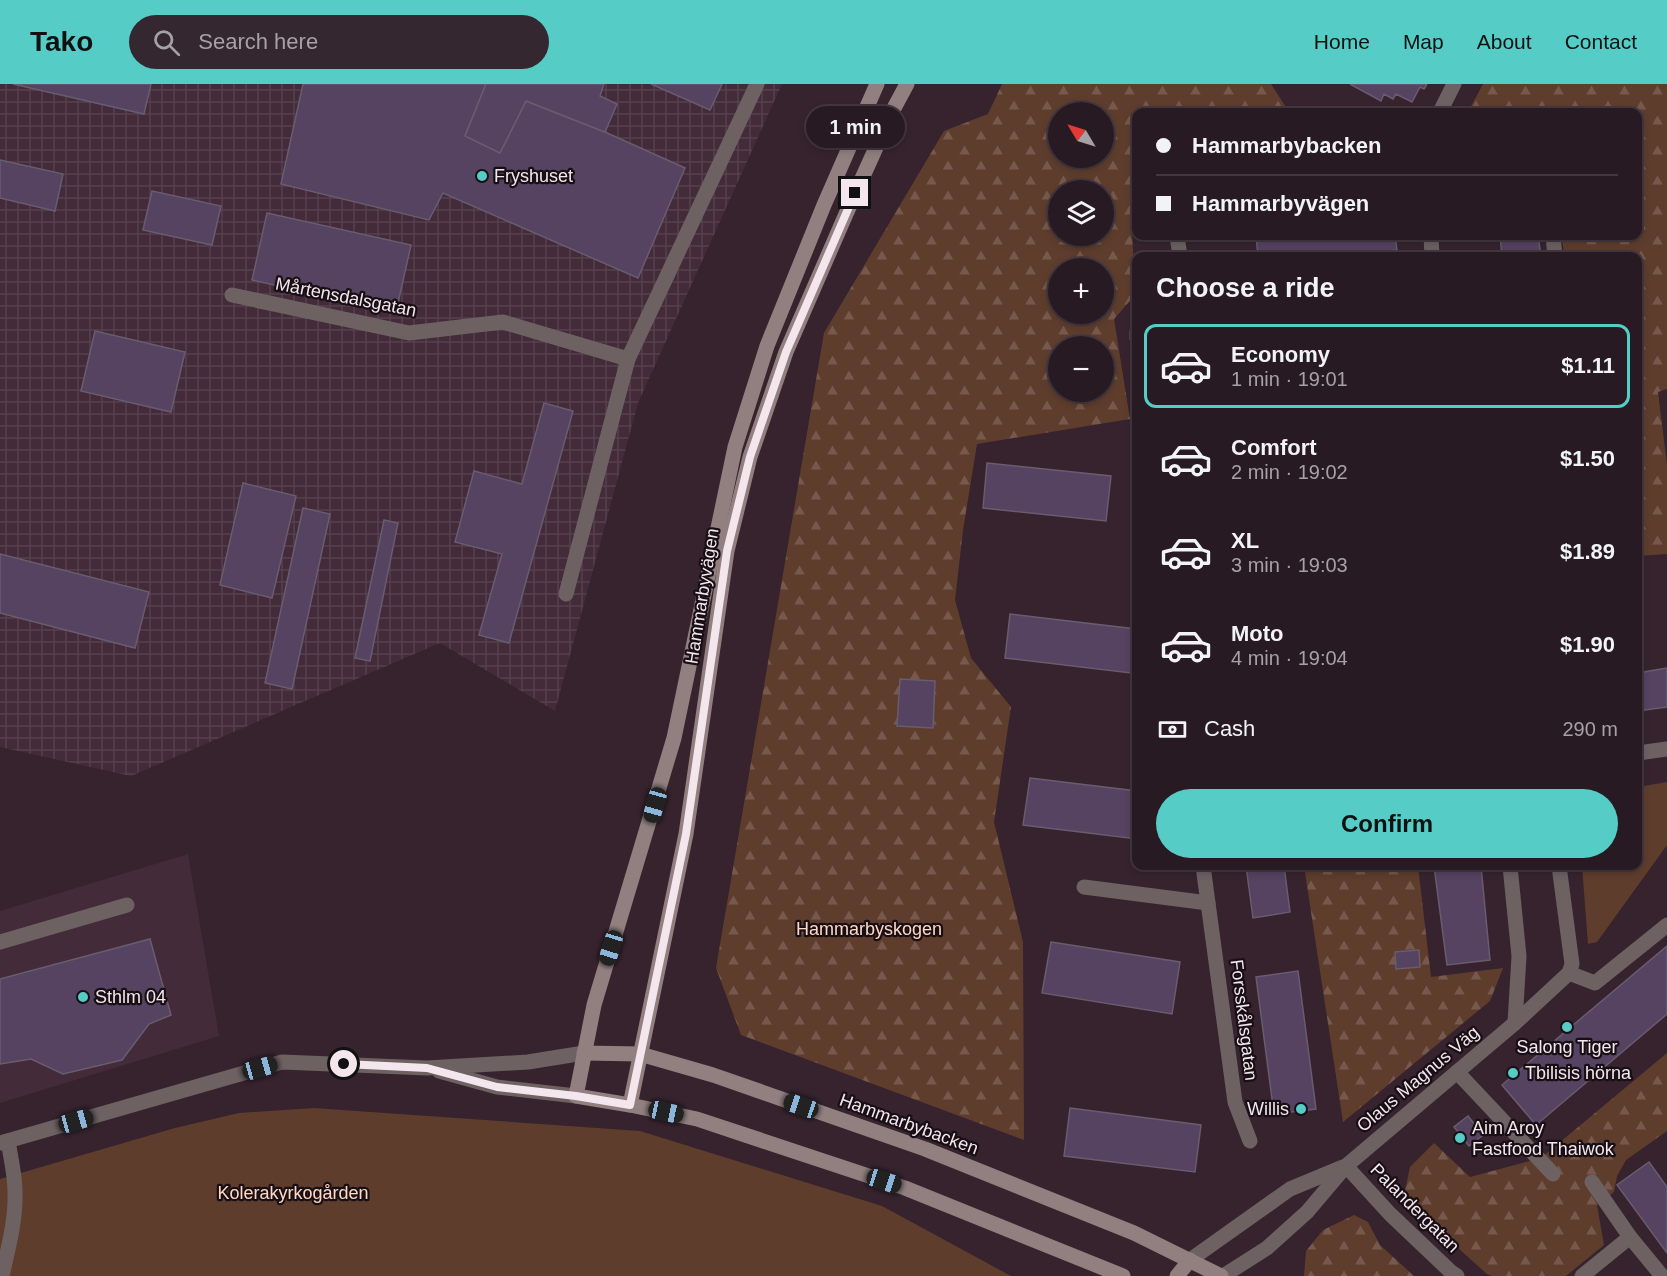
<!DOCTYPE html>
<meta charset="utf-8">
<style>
body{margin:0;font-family:Helvetica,sans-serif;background:#34272f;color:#f1f3f6;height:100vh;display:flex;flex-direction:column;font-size:22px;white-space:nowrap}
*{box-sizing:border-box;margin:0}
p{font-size:20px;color:#a5a1a5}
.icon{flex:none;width:33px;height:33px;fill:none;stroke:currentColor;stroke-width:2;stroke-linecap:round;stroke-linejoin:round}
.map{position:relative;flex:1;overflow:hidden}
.drawer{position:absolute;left:1132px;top:168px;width:510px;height:618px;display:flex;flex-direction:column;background:#281a22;border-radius:12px;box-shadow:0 3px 9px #0003,0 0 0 2px #443840}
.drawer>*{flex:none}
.banner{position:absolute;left:1132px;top:24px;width:510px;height:132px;border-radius:12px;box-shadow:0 3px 9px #0003,0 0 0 2px #443840;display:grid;align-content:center;height:132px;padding:0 24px;background:#281a22}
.needle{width:39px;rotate:308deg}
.controls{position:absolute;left:1048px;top:18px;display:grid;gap:12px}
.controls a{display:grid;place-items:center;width:66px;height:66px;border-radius:50%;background:#281a22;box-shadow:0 3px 9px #0003,0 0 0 2px #443840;font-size:30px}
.end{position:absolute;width:27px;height:27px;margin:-14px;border:8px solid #f3e6ed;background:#111;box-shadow:0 0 0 3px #111}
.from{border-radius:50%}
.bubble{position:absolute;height:42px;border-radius:21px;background:#281a22;box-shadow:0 3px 9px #0003,0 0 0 2px #443840;font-size:20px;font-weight:700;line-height:42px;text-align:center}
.car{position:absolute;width:18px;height:36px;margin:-18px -9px;border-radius:8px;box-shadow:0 0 4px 2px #0007;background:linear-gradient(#222 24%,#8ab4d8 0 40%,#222 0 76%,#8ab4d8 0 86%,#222 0)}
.banner b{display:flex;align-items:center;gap:21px;height:57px;font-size:22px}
.banner b+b{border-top:2px solid #443840}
.banner i{width:15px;height:15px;background:#f1f3f6}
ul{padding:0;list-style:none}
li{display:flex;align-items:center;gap:18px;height:84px;margin:0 12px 9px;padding:0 12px;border:3px solid transparent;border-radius:12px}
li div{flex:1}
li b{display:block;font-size:22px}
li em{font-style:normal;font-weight:700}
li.current{border-color:#55cdc6}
li>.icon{width:54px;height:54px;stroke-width:1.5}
h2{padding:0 24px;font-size:27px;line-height:72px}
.pay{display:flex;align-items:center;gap:15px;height:66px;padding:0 24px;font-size:22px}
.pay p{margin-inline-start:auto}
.primary-button{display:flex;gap:12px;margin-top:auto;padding:12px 24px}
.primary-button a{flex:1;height:69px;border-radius:36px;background:#55cdc6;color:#111;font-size:24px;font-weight:700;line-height:69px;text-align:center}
header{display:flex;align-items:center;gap:36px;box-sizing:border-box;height:84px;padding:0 30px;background:#55cdc6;color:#111}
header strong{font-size:28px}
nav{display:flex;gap:33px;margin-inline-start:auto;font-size:21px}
.search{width:420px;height:54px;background:#34272f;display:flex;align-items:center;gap:15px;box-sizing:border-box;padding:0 21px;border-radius:33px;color:#a5a1a5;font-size:22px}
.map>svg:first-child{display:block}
.built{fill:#432b39}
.industrial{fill:url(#industrial-grid)}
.green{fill:#5e3d2d}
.forest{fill:url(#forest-firs);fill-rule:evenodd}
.building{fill:#564261;stroke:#685c6f;stroke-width:1.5}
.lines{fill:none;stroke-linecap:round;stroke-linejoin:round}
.service{stroke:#6d6162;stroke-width:15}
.minor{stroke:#6d6162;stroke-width:15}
.tertiary{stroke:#6d6162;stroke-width:15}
.secondary{stroke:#928081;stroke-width:15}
.route{stroke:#f3e6ed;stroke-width:8}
.poi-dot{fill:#55cdc6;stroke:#180f14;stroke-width:2}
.labels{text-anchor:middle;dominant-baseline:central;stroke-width:4.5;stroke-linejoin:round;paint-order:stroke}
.poi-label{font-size:18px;fill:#f3e6ed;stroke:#180f14;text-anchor:start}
.street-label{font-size:18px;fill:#f3e6ed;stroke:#180f14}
.park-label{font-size:18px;fill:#ffd7c4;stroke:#180f14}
</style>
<header>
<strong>Tako</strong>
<div class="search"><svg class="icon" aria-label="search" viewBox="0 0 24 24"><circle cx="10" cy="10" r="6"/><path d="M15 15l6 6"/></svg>Search here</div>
<nav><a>Home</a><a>Map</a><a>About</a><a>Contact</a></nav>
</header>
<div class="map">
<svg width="1667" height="1192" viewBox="0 0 1667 1192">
<defs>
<pattern id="industrial-grid" width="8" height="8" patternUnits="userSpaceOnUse" patternTransform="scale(1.5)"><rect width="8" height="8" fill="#432b39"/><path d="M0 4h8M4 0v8" fill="none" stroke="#55404c"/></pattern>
<pattern id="forest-firs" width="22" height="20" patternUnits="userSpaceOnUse" patternTransform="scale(1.5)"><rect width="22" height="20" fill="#5e3d2d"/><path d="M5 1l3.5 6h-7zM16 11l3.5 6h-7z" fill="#76594c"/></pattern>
</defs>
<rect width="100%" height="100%" fill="#36232e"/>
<path class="built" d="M188,770L219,952L0,1019V827Z"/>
<path class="industrial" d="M0,0H782L638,319L555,627L440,559L131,692L0,663Z"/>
<g class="green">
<path d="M1667,698V761L1597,858L1588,860L1582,782H1638V703Z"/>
<path d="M314,1024L640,1047L882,1122L1011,1192H0V1095L175,1044L239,1029Z"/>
</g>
<g class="forest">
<path d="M1002,0H1271L1289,28H1137V135L1131,137L1136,210L1114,235L1130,335L977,360L963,446L955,516L971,574L1011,623L994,738L1023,858L1024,1056L741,951L716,884L824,249L944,47L988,30ZM1059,28H1104V74H1059ZM1059,106H1104V152H1059ZM1059,184H1104V230H1059ZM1059,262H1104V308H1059Z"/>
<path d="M1483,0H1667V305L1658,308L1667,381V470L1638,472V172H1564L1562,152H1638V28H1468Z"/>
<path d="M1304,782H1418L1431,893L1503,884L1490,917L1343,1038Z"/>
<path d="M1667,969V1047L1626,1076L1617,1092L1614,1108L1597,1121L1604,1161L1566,1192H1492L1487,1190L1438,1146L1404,1111L1410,1083L1434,1059L1470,1093L1541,1074Z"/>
<path d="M1354,1131L1368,1138L1380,1161L1414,1192H1304L1306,1167L1323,1146Z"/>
</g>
<g class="building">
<path d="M13,0H151L144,30Z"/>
<path d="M303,0H486L465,52L500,69L526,17L605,48L685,84L638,194L443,109L429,136L281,100Z"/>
<path d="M486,0H604L600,12L617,20L605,48L526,17L500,69L465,52Z"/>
<path d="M651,0H722L710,26Z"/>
<path d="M1350,0H1427L1424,5L1420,3L1412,18L1396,10L1393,15L1384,10L1381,17Z"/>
<path d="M0,76L63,90L55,127L0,114Z"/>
<path d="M152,107L221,122L212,161L143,146Z"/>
<path d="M267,129L411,161L396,228L252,196Z"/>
<path d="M1256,152H1395L1397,166L1346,172H1258Z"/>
<path d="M1500,152H1538L1541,172H1502Z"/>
<path d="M95,247L185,268L171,328L81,307Z"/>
<path d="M544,319L573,327L509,559L479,551L502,470L455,458L474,387L522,400Z"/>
<path d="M987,379L1111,392L1106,437L983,424Z"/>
<path d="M243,399L296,412L272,514L220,501Z"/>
<path d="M303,424L330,430L292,605L265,599Z"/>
<path d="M384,436L398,439L370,577L355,574Z"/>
<path d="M0,470L149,508L135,564L0,529Z"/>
<path d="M1010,530L1136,545L1131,589L1005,574Z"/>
<path d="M1667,584V623L1638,627V589Z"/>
<path d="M900,595L935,597L933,644L897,642Z"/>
<path d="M1030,694L1137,707V755L1023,741Z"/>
<path d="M1246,782H1284L1290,828L1253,834Z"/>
<path d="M1434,782H1481L1490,876L1447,881Z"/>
<path d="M150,855L171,931L149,940L122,976L63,990L31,975L0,980V895Z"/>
<path d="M1051,858L1180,878L1172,930L1042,909Z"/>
<path d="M1667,862V930L1536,1041L1502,1001Z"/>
<path d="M1419,866L1420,883L1396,885L1395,868Z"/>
<path d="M1298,887L1316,1025L1274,1030L1256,893Z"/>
<path d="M1070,1024L1201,1041L1195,1088L1064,1072Z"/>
<path d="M1468,1032L1483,1051L1469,1062L1454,1043Z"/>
<path d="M1649,1078L1667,1103V1169L1617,1101Z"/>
</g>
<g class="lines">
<g class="service">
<path d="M1177,152L1180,172"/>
<path d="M1553,152L1555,172"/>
<path d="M1084,803L1208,819"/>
<path d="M1569,889L1595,899L1667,841"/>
<path d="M1457,988L1553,1090"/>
<path d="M1592,1098L1630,1153L1662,1192"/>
<path d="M1582,1192L1630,1153"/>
</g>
<g class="minor">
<path d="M1440,28L1454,0"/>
<path d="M1431,152L1432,172"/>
<path d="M232,211L409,249L503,238L628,275"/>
<path d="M1137,247V255"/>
<path d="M566,510L628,275L757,0"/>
<path d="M1203,782L1235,1018L1250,1057"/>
<path d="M0,858L127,821"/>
<path d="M1346,1082L1390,1130L1451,1188L1457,1192"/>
<path d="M2,1192C8,1165 16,1136 15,1108C15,1091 11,1075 8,1057"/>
</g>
<g class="tertiary">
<path d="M1638,669L1667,665"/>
<path d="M1510,782L1519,872L1515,939"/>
<path d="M439,987L497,1003L576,1012"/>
<path d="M0,1059L282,978L427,984L528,978L584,969"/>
<path d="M1190,1176L1290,1105L1343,1083"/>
<path d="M1223,1192L1267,1164L1307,1128L1346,1082L1515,939L1569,889L1572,880L1559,782"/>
</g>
<g class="secondary">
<path d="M877,0L824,121L767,262L735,363L674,654L594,921L576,1012L630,1021L697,1035L905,1104L1123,1192"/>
<path d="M584,969L640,970L713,991L925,1065L1134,1149L1221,1192"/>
<path d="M630,1021L686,750L727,467L750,373L786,268L846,130L893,26L907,0"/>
<path d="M1177,1192L1190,1176"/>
</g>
</g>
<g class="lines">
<path class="route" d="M344,980L427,984L497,1003L576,1012L630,1021L686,750L727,467L750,373L786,268L855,109"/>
</g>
<g class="poi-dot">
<circle cx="482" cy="92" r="6"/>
<circle cx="83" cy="913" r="6"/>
<circle cx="1567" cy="943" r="6"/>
<circle cx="1513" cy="989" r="6"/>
<circle cx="1301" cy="1025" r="6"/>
<circle cx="1460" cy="1054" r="6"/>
</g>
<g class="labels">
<g class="poi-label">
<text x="494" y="92">Fryshuset</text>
<text x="95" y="913">Sthlm 04</text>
<text x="1567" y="963" text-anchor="middle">Salong Tiger</text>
<text x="1525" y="989">Tbilisis hörna</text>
<text x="1289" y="1025" text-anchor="end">Willis</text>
<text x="1472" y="1044">Aim Aroy<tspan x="1472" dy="21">Fastfood Thaiwok</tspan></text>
</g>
<g class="street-label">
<text transform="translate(346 213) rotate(11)">Mårtensdalsgatan</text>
<text transform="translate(702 512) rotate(-81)">Hammarbyvägen</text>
<text transform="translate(1244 936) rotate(83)">Forsskålsgatan</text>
<text transform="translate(1418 995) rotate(-40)">Olaus Magnus Väg</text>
<text transform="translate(909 1040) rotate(20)">Hammarbybacken</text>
<text transform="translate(1415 1124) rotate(45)">Palandergatan</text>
</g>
<g class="park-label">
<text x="869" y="845">Hammarbyskogen</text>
<text x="293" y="1109">Kolerakyrkogården</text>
</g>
</g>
</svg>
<div class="controls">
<a><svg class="needle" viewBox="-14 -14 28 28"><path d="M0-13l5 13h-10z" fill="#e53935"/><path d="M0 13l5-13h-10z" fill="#a5a1a5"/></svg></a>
<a><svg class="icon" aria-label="layers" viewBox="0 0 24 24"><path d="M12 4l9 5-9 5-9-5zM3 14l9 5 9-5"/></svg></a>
<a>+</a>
<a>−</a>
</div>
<i class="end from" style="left:344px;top:980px"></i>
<i class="end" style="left:855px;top:109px"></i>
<div class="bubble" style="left:806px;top:22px;width:99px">1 min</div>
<i class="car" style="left:655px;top:721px;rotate:196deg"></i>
<i class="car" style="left:611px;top:864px;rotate:197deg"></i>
<i class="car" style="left:260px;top:984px;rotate:74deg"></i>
<i class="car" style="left:801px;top:1022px;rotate:289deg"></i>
<i class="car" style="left:666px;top:1028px;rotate:102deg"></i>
<i class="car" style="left:76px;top:1037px;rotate:74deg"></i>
<i class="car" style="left:884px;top:1097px;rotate:108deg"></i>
<div class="banner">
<b><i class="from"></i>Hammarbybacken</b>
<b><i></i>Hammarbyvägen</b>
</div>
<section class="drawer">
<h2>Choose a ride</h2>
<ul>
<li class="current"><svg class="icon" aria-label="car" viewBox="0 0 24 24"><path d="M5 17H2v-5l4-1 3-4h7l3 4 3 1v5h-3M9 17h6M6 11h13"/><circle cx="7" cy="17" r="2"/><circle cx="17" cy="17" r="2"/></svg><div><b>Economy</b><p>1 min · 19:01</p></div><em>$1.11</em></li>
<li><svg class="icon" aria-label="car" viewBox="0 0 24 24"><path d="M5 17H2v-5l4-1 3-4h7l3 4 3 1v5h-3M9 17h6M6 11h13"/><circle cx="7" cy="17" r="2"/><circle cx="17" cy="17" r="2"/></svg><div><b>Comfort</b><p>2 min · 19:02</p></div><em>$1.50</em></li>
<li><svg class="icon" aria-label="car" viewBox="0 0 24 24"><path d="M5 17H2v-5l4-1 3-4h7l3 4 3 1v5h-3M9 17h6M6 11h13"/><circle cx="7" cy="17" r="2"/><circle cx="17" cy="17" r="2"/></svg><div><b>XL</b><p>3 min · 19:03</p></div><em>$1.89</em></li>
<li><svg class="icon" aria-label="car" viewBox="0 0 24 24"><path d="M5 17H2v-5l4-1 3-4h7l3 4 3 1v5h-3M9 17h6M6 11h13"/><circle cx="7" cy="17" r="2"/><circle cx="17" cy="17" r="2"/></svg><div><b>Moto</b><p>4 min · 19:04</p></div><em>$1.90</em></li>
</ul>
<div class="pay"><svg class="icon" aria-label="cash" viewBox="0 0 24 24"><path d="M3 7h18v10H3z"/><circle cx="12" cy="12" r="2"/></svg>Cash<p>290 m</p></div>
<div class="primary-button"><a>Confirm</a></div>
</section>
</div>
